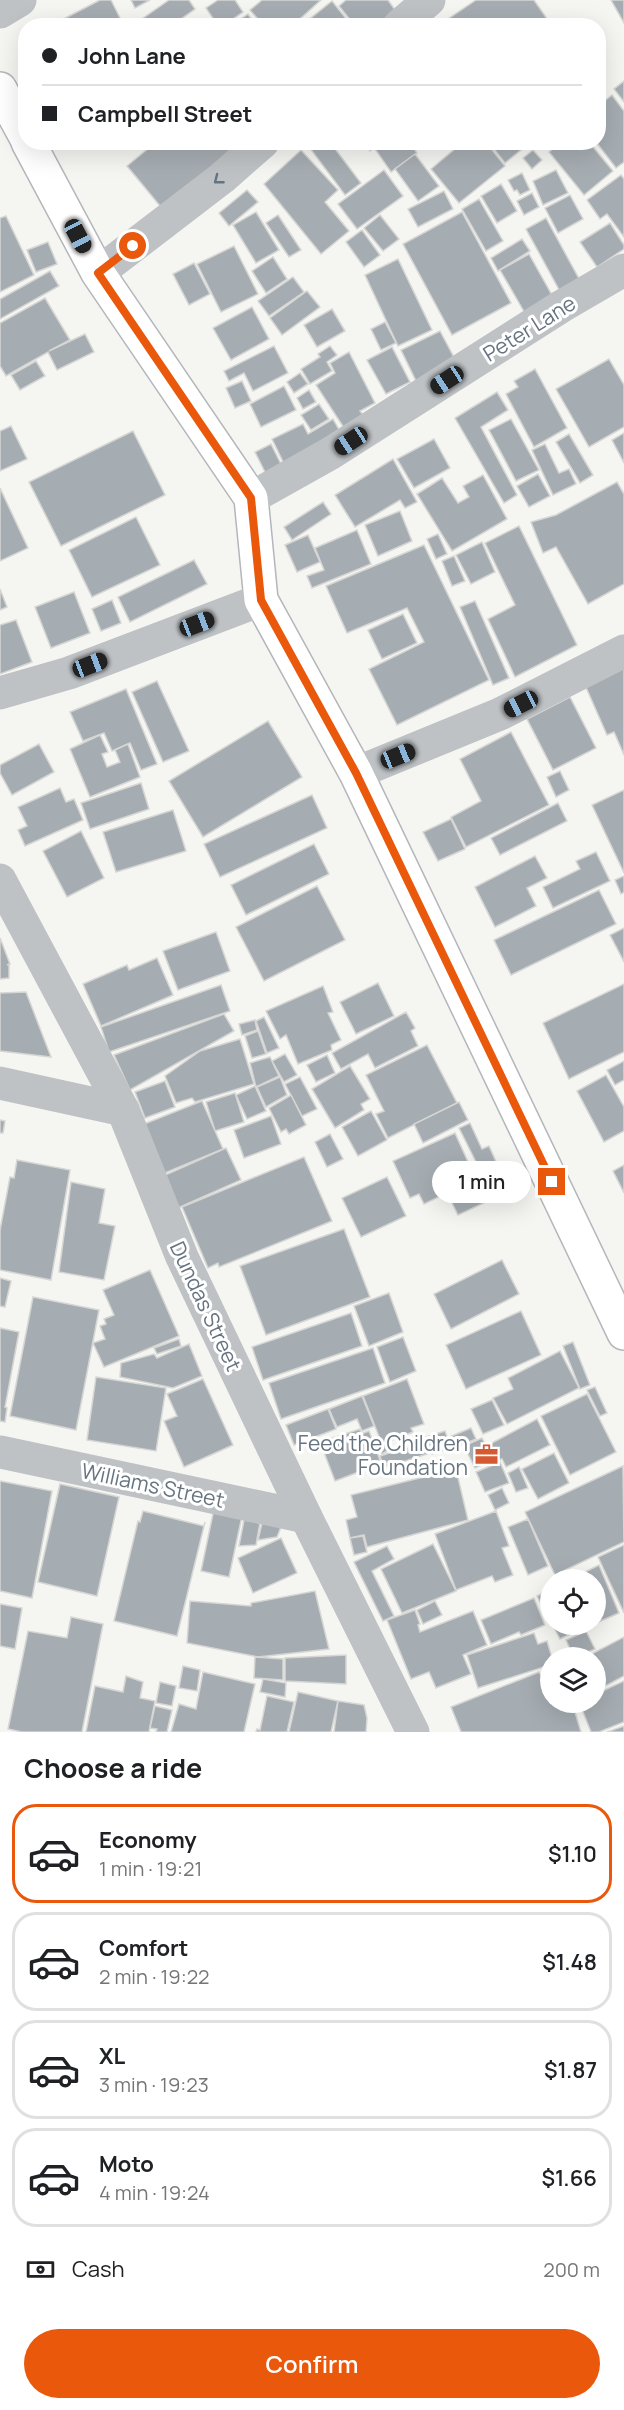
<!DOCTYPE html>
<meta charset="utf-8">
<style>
body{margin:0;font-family:Manrope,sans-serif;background:#f2f2f2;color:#202124;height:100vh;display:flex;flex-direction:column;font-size:22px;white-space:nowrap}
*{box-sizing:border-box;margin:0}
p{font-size:20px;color:#757577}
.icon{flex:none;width:33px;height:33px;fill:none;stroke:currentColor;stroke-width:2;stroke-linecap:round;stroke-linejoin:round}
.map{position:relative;height:1732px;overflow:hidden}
.panel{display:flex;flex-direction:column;background:#fff;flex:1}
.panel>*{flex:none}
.top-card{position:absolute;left:18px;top:18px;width:588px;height:132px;border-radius:24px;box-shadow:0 6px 24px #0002;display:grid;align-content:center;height:132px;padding:0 24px;background:#fff}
.buttons{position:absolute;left:540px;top:1569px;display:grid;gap:12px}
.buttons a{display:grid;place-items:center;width:66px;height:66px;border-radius:50%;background:#fff;box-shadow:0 6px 24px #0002;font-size:30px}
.end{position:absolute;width:27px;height:27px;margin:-14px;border:8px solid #ea580c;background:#fff;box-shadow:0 0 0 3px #fff}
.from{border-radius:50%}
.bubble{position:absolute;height:42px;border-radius:21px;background:#fff;box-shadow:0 6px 24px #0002;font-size:20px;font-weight:600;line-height:42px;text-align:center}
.car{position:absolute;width:18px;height:36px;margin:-18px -9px;border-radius:8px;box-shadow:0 0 4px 2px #0007;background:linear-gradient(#222 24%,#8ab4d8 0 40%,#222 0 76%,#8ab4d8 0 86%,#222 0)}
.top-card b{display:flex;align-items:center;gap:21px;height:57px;font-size:22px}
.top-card b+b{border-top:2px solid #e0e0e0}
.top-card i{width:15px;height:15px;background:#202124}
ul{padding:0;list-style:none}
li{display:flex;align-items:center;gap:18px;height:99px;margin:0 12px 9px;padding:0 12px;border:3px solid #e0e0e0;border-radius:24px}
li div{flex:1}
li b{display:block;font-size:22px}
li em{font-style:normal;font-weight:600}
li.active{border-color:#ea580c}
li>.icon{width:54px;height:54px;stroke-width:1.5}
h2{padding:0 24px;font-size:27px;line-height:72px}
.pay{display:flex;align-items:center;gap:15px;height:66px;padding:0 24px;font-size:22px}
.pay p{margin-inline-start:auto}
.button{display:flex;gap:12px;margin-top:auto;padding:12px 24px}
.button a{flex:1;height:69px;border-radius:36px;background:#ea580c;color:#fff;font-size:24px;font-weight:600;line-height:69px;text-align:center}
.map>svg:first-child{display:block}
.building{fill:#a6adb2;stroke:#d6d6d4;stroke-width:1.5}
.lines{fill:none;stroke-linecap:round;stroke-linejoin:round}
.secondary-casing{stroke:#b3b7bb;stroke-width:36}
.minor{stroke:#bec2c5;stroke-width:33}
.secondary{stroke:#fff;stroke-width:33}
.oneway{stroke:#667480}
.route{stroke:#ea580c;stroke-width:8}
.labels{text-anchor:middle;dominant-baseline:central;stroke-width:6;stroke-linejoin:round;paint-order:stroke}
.street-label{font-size:21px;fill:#667480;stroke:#fff}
.poi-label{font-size:21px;fill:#667480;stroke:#fff;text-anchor:end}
</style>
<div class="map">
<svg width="624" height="1732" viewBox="0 0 624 1732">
<rect width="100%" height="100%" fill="#f5f5f2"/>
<g class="building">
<path d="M100,0H111L124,26H50Z"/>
<path d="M131,0H150L135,8Z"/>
<path d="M169,0H189L195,9L171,26H132Z"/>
<path d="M218,0H235L243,12L223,26H218L206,8Z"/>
<path d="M262,0H321L292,26H264L250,10Z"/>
<path d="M346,0H388L402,20L395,26H355L339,6Z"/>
<path d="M476,0H534L552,26H453L448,19Z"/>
<path d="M611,0H624V23Z"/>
<path d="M332,1L352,26H301Z"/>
<path d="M248,14L256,26H231Z"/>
<path d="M624,81V102L614,89Z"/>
<path d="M612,95L624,111V162L616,168L596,142H598V106Z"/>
<path d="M156,142H249L165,212L127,166Z"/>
<path d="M330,142L361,183L345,195L306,143Z"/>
<path d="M362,142H380L370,151Z"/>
<path d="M384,142H410L417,153L391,172L375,149Z"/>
<path d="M463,142H486L505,166L459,203L431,169Z"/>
<path d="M488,142H531L505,163Z"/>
<path d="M561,142H589L613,171L584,195L549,152Z"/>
<path d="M301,150L338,190L325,202L349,231L321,254L264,184Z"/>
<path d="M533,150L542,160L532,169L523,158Z"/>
<path d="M415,154L439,186L418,201L395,169Z"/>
<path d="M384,170L403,196L357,229L338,204Z"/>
<path d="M556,170L568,193L543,205L533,181Z"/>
<path d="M522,173L530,190L520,195L517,190L514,191L508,180Z"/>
<path d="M621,175L624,179V237L607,214L600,219L587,200Z"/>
<path d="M501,184L517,211L497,223L481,196Z"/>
<path d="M247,190L258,202L229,226L219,213Z"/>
<path d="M444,191L453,209L418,227L408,209Z"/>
<path d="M532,193L539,207L524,215L517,201Z"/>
<path d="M570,195L583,219L558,233L545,208Z"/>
<path d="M479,199L503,241L486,251L462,209Z"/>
<path d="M256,212L279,250L256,263L233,225Z"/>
<path d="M462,212L511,303L452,335L403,244Z"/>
<path d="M278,215L301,250L289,257L266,223Z"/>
<path d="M380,215L399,239L383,251L364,228Z"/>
<path d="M6,216L34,275L0,292V218Z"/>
<path d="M546,218L583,286L563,297L526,229Z"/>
<path d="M610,223L624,245V249L597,267L580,242Z"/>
<path d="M362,230L380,255L364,267L346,242Z"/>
<path d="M522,239L530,251L498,271L491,258Z"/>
<path d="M48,242L57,264L36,272L27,250Z"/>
<path d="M234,246L258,294L221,312L197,264Z"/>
<path d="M529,254L558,306L530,322L500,270Z"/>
<path d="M273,257L287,279L266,293L252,271Z"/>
<path d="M398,259L432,330L398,346L365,275Z"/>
<path d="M194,263L210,294L189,305L173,274Z"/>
<path d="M50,271L59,286L0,319V299Z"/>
<path d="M293,277L304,292L269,316L258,301Z"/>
<path d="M307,291L320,307L282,335L270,318Z"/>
<path d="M45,298L70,340L49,351L85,334L94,352L57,370L48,352L6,376L0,366V323Z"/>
<path d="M252,307L269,339L231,360L213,328Z"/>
<path d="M332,309L345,331L317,347L304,325Z"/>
<path d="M385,322L396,343L381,350L371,329Z"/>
<path d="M440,331L457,363L417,383L401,350Z"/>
<path d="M274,346L288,373L253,391L244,373L229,381L224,371Z"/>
<path d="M330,346L337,355L327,362L332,371L310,384L301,369L320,357L318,354Z"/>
<path d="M392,347L410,382L386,394L367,360Z"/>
<path d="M349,352L375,403L360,411L364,416L344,428L316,385L335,373L330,363Z"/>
<path d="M609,359L624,385V427L589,447L556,389Z"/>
<path d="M36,361L45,376L20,390L11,375Z"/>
<path d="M535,369L567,428L534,447L506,394L518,387L514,381Z"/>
<path d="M300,373L308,384L294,393L287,382Z"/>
<path d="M242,381L251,401L235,408L226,388Z"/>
<path d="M284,386L296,410L261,427L250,404Z"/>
<path d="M309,390L316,402L303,409L297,398Z"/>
<path d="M497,392L508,410L481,427L517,495L504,503L455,418Z"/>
<path d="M319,404L329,419L311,430L301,415Z"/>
<path d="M333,419L342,435L286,468L272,439L303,424L308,434Z"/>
<path d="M511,419L539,470L516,481L489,430Z"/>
<path d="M11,426L27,459L0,471V431Z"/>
<path d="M133,431L165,495L61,546L29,482Z"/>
<path d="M624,433V463L612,440Z"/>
<path d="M569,434L593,475L580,483L556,442Z"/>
<path d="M434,439L450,468L414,488L397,459Z"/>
<path d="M271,444L283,468L267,476L255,452Z"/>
<path d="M545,444L559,473L569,469L576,484L553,495L532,450Z"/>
<path d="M393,459L417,502L405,508L400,500L355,527L335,495Z"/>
<path d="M538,474L550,496L529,507L517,486Z"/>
<path d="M483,475L507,519L452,551L417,494L442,478L458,503L469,497L463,486Z"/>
<path d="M617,482L624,494V584L588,604L556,547L543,553L531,522L556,515Z"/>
<path d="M0,488L28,548L0,561Z"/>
<path d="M323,502L331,514L292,540L284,527Z"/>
<path d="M400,511L412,541L378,556L365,525Z"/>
<path d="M136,517L160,565L92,597L69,550Z"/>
<path d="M519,526L577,645L515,677L488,619L515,605L485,543Z"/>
<path d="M357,530L371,564L312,588L307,576L324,570L315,548Z"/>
<path d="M438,534L447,554L436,559L427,539Z"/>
<path d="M308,535L320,562L297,572L285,545Z"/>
<path d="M482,542L495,572L471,584L456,555Z"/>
<path d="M424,545L489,680L397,725L369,669L424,642L407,608L347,633L326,586Z"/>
<path d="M454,556L465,581L452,586L442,561Z"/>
<path d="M194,560L207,584L130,622L118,597Z"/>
<path d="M0,589L7,607L0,610Z"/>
<path d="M74,592L90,633L51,648L35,607Z"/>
<path d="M112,600L121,623L101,631L92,609Z"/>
<path d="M475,601L509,678L493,685L460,607Z"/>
<path d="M403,614L417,643L382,659L368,630Z"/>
<path d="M16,620L32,662L0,674V625Z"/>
<path d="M624,667V755L614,732L607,735L585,685Z"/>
<path d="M157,681L189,751L163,762L132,692Z"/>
<path d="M126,689L157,764L141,770L130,743L112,751L104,733L83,741L70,712Z"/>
<path d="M570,697L596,748L553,770L527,719Z"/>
<path d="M268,721L302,777L203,837L169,781Z"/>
<path d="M511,732L549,805L466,847L451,817L481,801L460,759Z"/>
<path d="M100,735L108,752L102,754L107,767L120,762L115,750L128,744L140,777L90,797L70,749Z"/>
<path d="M39,744L54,772L12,795L0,773V765Z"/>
<path d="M560,771L569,790L556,797L547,777Z"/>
<path d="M141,783L149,809L90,829L81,803Z"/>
<path d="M60,788L66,802L74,799L83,820L25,846L18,830L27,826L18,807Z"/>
<path d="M624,790V873L592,805Z"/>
<path d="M312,795L327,828L220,877L204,844Z"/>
<path d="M558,803L567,821L500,855L491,838Z"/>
<path d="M173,810L186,851L116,872L103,832Z"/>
<path d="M451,819L465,849L438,861L423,832Z"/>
<path d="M81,831L104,878L67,897L43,851Z"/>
<path d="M314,844L329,874L246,915L231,885Z"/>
<path d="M596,852L610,881L553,908L543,887L580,869L576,861Z"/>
<path d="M535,856L547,878L527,888L536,906L495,927L475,887Z"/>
<path d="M624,876V892L621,894L615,880Z"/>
<path d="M317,886L345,940L264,981L236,927Z"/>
<path d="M599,890L616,924L511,975L494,940Z"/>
<path d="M624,928V962L610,935Z"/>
<path d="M216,932L230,971L178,990L163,951Z"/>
<path d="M0,938L10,964L7,965L9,964V978L0,979Z"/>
<path d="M157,958L173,995L101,1026L83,984L127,965L129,970Z"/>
<path d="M378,983L394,1016L356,1034L340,1002Z"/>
<path d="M624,984V1052L569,1079L543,1023Z"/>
<path d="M221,985L230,1011L109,1052L101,1027Z"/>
<path d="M323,986L333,1012L328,1013L341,1040L331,1045L332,1050L298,1064L286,1035L280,1039L266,1011Z"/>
<path d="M26,992L51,1057L0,1051V993Z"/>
<path d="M406,1012L415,1028L411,1031L418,1046L375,1068L368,1054L341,1069L332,1053Z"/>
<path d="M224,1014L234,1031L130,1090L114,1055Z"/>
<path d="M264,1017L279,1048L267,1053L256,1021Z"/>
<path d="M255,1020L257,1030L242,1035L239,1024Z"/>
<path d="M258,1031L266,1054L252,1058L245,1036Z"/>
<path d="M240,1039L254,1084L195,1102L192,1098L176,1103L165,1076L200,1051Z"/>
<path d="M427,1045L457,1103L388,1138L376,1114L384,1111L366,1075Z"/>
<path d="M285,1054L297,1075L284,1082L272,1061Z"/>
<path d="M327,1055L335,1073L316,1082L307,1065Z"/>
<path d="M270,1057L279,1076L256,1087L250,1063Z"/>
<path d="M624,1061V1080L615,1085L607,1070Z"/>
<path d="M350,1066L370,1099L361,1104L364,1110L335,1128L312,1089Z"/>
<path d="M606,1075L624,1107V1131L604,1142L577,1091Z"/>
<path d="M280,1077L287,1095L266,1107L257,1087Z"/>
<path d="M300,1077L317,1109L302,1116L285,1084Z"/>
<path d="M165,1081L175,1107L145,1118L135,1092Z"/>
<path d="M255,1086L266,1111L247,1119L236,1095Z"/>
<path d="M235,1093L244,1122L215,1131L206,1102Z"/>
<path d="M291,1095L306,1125L289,1134L286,1129L281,1132L269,1108Z"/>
<path d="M202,1101L223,1149L160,1175L139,1126Z"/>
<path d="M459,1102L468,1120L423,1143L414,1124Z"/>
<path d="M371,1111L387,1140L358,1156L342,1127Z"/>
<path d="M271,1116L281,1144L244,1158L234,1130Z"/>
<path d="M0,1120L5,1121L3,1133H0Z"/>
<path d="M470,1123L482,1149L489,1146L497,1164L481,1172L459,1128Z"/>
<path d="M455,1133L486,1202L458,1215L447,1193L424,1204L419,1194L410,1198L393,1161Z"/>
<path d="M330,1134L343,1159L327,1167L315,1142Z"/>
<path d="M226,1148L241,1180L178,1208L163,1176Z"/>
<path d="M304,1157L332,1221L219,1267L218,1263L208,1268L182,1207Z"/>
<path d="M17,1160L70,1170L51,1280L0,1270V1230L10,1177L14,1178Z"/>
<path d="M624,1165V1193L613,1171Z"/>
<path d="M387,1177L406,1216L361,1237L342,1198Z"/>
<path d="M71,1182L105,1189L99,1223L115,1226L104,1280L59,1272Z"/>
<path d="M344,1229L370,1297L266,1335L240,1266Z"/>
<path d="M502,1260L519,1294L451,1329L434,1294Z"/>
<path d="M150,1270L179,1336L104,1367L93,1343L105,1339L100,1326L106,1324L104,1319L114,1315L103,1290Z"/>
<path d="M0,1278L11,1281L5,1307L0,1306Z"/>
<path d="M389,1293L403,1332L369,1346L354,1306Z"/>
<path d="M33,1297L99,1310L76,1430L10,1416Z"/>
<path d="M521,1311L541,1355L466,1389L446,1345Z"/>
<path d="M351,1313L362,1346L263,1380L252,1347Z"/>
<path d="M0,1328L19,1332L5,1407L7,1408L5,1422L0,1421Z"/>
<path d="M403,1337L416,1371L390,1382L377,1347Z"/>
<path d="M179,1339L181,1346L157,1354L154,1348Z"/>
<path d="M573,1342L590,1385L580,1389L563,1346Z"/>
<path d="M189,1344L202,1376L173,1388L120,1377L121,1363L154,1354L157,1358Z"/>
<path d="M373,1348L385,1383L281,1419L269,1383Z"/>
<path d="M560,1351L579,1388L507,1424L493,1398L513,1389L508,1378Z"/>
<path d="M96,1377L166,1388L156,1451L87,1440Z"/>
<path d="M203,1379L233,1445L184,1467L164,1421L177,1416L167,1394Z"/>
<path d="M407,1379L424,1424L411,1428L413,1432L382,1444L363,1396Z"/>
<path d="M595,1387L607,1413L600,1416L587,1390Z"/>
<path d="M587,1394L616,1452L570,1475L541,1416Z"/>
<path d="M362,1396L374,1426L362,1431L357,1419L337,1427L329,1409Z"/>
<path d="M492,1400L504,1425L483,1434L471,1409Z"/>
<path d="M328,1409L336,1429L294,1445L286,1425Z"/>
<path d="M537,1419L550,1445L506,1467L502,1459L496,1461L488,1445Z"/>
<path d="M471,1428L476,1439L454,1448L449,1437Z"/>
<path d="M360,1429L361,1434L369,1431L380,1460L363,1467L364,1470L335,1481L320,1442Z"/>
<path d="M445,1431L451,1448L432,1454L426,1437Z"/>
<path d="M482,1438L493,1460L475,1468L464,1446Z"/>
<path d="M389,1442L391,1449L382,1454L379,1447Z"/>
<path d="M423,1442L427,1454L384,1468L380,1456Z"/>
<path d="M554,1453L569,1483L538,1499L522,1469Z"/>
<path d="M500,1462L509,1483L485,1492L476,1472Z"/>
<path d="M623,1466L624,1542L555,1575L525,1512Z"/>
<path d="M519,1467L528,1488L516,1492L508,1473Z"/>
<path d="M456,1469L468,1520L367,1547L364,1535L350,1538L346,1520L357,1517L351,1495Z"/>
<path d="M0,1481L52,1491L32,1598L0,1591Z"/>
<path d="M60,1484L119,1497L97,1596L38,1582Z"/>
<path d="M502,1488L509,1503L495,1510L488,1495Z"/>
<path d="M214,1509L242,1516L229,1577L201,1571Z"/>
<path d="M143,1511L204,1526L205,1522L177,1636L114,1621L138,1521L140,1522Z"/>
<path d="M496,1511L509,1546L502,1548L513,1575L495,1582L492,1576L456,1590L435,1534Z"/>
<path d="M528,1519L548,1566L528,1575L508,1527Z"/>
<path d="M244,1520L260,1523L256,1545L239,1546Z"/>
<path d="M262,1523L281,1527L277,1537L258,1540Z"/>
<path d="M363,1536L367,1552L354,1555L350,1538Z"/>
<path d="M281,1538L297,1573L253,1593L238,1558Z"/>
<path d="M433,1544L456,1591L402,1613L381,1569Z"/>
<path d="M624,1545V1613L598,1557Z"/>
<path d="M387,1546L394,1559L372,1571L394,1616L383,1621L354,1562Z"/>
<path d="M599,1565L619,1613L596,1623V1580H569Z"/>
<path d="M550,1589V1622L537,1596Z"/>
<path d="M315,1591L329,1649L258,1657L187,1643L190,1601L251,1606V1603Z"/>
<path d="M534,1598L545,1625L521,1635L519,1632L491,1644L481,1620Z"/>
<path d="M435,1601L442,1615L423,1624L417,1610Z"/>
<path d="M0,1604L22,1608L15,1649L0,1646Z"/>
<path d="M415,1610L420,1624L418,1625L420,1632L473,1611L487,1645L463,1655L471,1674L436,1688L429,1672L411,1679L387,1620Z"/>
<path d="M71,1617L103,1624L82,1732H22L8,1729L28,1631L67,1638Z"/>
<path d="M552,1624H592L560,1639Z"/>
<path d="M586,1631L595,1649L574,1658L566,1640Z"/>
<path d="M534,1633L538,1644L547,1641L552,1658L550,1665L478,1688L467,1655Z"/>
<path d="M624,1637V1676L596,1691V1658H584Z"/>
<path d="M346,1655V1684L285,1681V1658Z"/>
<path d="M255,1657L283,1659V1680L254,1678Z"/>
<path d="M183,1666L200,1670L197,1691L179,1688Z"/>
<path d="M203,1672L255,1684L244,1732H171L179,1704L196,1709Z"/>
<path d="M539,1672L543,1679L550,1676V1702H572L581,1732H461L451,1707Z"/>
<path d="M126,1676L143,1682L140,1698L155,1701L149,1732H86L95,1686L123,1692Z"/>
<path d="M263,1679L286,1683L285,1697L260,1692Z"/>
<path d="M624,1681V1722L599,1732H591L579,1702H596V1694Z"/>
<path d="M160,1682L176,1686L172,1706L156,1703Z"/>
<path d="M298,1692L338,1701L331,1732H289Z"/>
<path d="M267,1696L294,1702L287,1732H256L257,1729L260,1730Z"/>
<path d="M338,1701L364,1705L367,1718L366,1732H334Z"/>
<path d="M155,1706L172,1710L167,1732H156L157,1729L150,1728Z"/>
<path d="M624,1726V1732H607Z"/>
</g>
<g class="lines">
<defs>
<g id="secondary">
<path d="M0,89L26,137"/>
<path d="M28,142L98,273L251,498L261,600L356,773L624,1333"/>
</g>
</defs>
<use href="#secondary" class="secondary-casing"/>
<g class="minor">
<path d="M0,12L20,0"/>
<path d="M399,26L429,0"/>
<path d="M98,273L222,178L263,142"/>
<path d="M251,498L331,453L562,306L624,270"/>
<path d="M0,693L69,673L261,600"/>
<path d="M356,773L500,714L624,651"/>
<path d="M0,880L123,1110L182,1257L306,1517L413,1732"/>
<path d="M0,1083L123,1110"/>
<path d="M0,1452L306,1517"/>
</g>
<use href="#secondary" class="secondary"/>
</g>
<defs><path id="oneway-chevron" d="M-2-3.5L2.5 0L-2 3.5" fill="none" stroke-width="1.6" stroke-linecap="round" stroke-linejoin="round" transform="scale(1.5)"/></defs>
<use class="oneway" href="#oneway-chevron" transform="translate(218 180) rotate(142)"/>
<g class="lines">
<path class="route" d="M133,246L98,273L251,498L261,600L356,773L552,1182"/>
</g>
<defs>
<symbol id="office-bare" viewBox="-9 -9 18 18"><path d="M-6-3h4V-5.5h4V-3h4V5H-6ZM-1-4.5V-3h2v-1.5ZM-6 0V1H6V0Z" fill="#d55931" stroke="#fff" stroke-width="2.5" paint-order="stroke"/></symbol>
</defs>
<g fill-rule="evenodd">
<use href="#office-bare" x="470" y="1438" width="33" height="33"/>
</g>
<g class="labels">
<g class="street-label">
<text transform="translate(529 328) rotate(-32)">Peter Lane</text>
<text transform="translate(206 1306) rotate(65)">Dundas Street</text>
<text transform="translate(153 1485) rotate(12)">Williams Street</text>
</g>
<g class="poi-label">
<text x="468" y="1443">Feed the Children<tspan x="468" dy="24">Foundation</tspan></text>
</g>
</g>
</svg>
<div class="buttons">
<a><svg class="icon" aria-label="locate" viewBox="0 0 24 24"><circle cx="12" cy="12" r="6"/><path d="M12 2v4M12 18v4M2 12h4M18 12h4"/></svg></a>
<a><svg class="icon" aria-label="layers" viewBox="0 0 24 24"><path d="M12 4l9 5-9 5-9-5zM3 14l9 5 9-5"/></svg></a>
</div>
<i class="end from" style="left:133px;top:246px"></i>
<i class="end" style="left:552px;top:1182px"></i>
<div class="bubble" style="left:432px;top:1161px;width:99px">1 min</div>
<i class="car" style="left:78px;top:236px;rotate:152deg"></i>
<i class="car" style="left:447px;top:380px;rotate:237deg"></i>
<i class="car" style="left:351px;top:441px;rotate:237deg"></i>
<i class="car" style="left:197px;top:624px;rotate:69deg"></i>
<i class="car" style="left:90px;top:665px;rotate:69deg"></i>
<i class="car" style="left:521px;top:704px;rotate:243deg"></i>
<i class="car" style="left:398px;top:756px;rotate:68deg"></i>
<div class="top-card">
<b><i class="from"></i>John Lane</b>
<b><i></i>Campbell Street</b>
</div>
</div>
<section class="panel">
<h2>Choose a ride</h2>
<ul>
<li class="active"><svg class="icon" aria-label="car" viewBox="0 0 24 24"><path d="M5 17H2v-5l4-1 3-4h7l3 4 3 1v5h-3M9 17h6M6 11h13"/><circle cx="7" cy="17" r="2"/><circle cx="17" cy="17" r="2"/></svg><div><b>Economy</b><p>1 min · 19:21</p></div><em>$1.10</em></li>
<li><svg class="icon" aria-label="car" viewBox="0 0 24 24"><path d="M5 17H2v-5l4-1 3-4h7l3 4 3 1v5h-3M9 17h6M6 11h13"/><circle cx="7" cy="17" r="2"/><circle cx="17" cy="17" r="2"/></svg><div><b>Comfort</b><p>2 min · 19:22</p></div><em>$1.48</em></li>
<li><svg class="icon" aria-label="car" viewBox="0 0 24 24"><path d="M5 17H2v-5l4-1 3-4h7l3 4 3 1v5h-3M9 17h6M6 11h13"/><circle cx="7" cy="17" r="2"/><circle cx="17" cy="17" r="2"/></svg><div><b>XL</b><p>3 min · 19:23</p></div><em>$1.87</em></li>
<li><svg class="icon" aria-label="car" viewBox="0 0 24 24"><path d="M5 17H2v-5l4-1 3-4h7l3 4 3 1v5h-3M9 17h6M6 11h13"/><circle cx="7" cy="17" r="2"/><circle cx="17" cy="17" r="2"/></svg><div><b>Moto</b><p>4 min · 19:24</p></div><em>$1.66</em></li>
</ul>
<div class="pay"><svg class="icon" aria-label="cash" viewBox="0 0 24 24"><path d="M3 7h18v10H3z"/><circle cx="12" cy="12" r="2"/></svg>Cash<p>200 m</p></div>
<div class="button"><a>Confirm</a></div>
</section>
